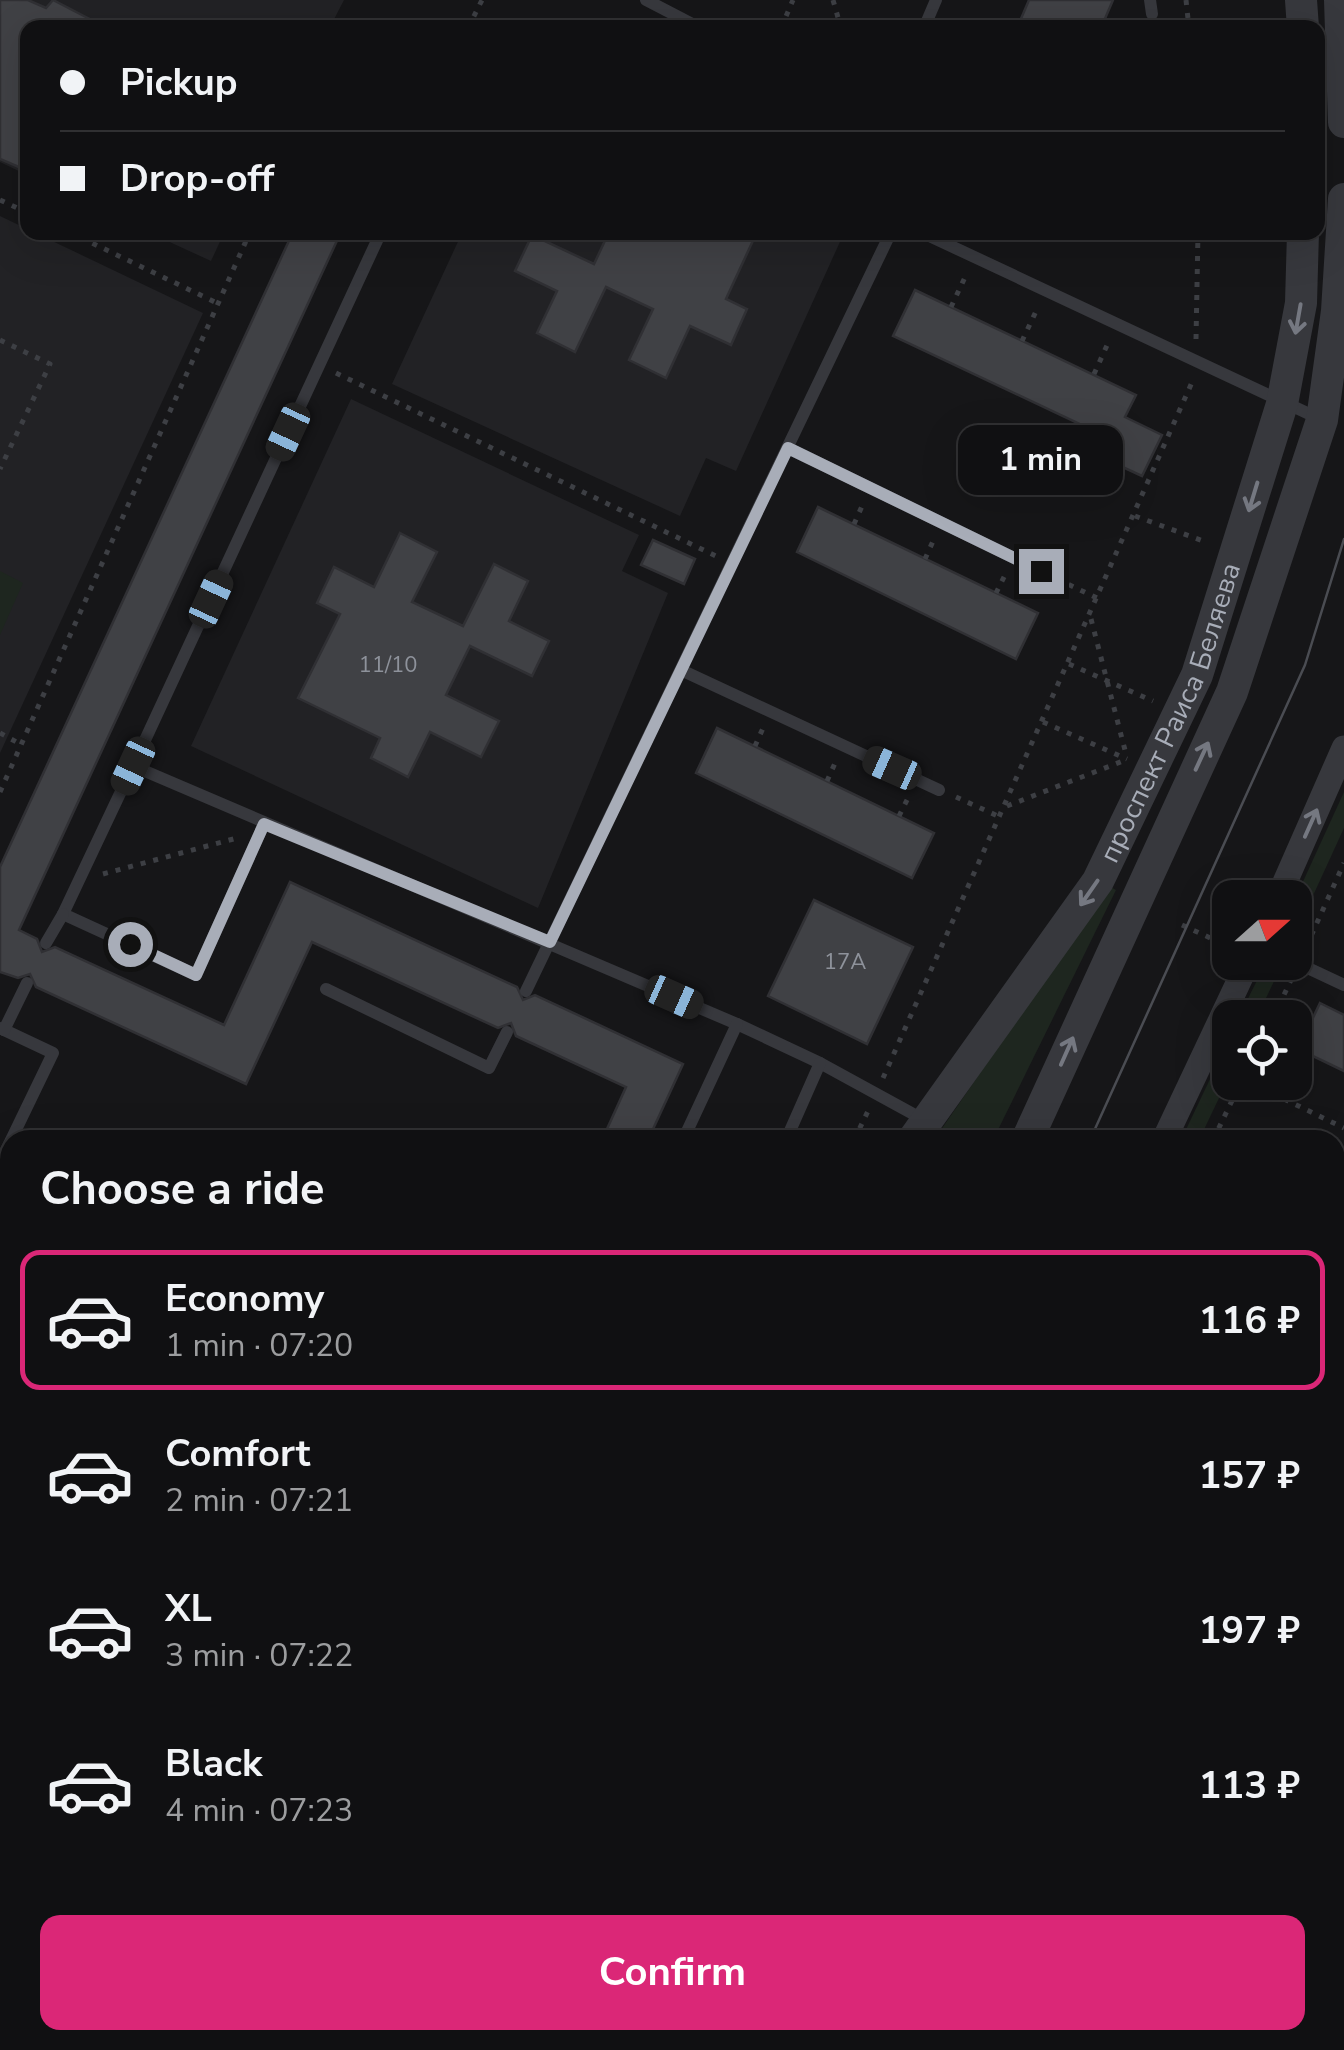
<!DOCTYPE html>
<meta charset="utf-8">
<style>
body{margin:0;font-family:"Nunito Sans",sans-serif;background:#19191b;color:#f1f3f6;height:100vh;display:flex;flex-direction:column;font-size:38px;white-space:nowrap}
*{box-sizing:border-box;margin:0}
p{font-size:32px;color:#9c9d9f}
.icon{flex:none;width:55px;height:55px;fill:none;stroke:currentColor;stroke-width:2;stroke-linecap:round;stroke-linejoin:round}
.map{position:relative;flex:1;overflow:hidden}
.drawer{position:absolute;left:0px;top:1130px;width:1345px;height:920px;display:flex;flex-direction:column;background:#101012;border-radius:30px 30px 0 0;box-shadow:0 10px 40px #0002,0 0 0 2px #303032}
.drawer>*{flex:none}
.guide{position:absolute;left:20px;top:20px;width:1305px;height:220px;border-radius:20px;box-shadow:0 10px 40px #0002,0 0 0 2px #303032;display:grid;align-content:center;height:220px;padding:0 40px;background:#101012}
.needle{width:65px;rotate:69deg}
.controls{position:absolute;left:1212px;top:880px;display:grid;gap:20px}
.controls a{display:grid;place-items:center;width:100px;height:100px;border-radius:20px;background:#101012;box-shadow:0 10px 40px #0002,0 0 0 2px #303032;font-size:50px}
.end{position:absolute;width:45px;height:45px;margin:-22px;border:12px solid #a8adb8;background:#111;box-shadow:0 0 0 5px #111}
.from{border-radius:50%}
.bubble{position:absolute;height:70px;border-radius:20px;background:#101012;box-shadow:0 10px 40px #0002,0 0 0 2px #303032;font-size:32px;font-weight:700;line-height:70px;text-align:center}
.car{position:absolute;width:30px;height:60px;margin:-30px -15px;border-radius:12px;box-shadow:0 0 8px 2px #0007;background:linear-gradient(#222 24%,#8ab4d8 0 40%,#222 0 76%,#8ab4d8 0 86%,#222 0)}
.guide b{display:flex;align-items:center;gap:35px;height:95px;font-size:38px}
.guide b+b{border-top:2px solid #303032}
.guide i{width:25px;height:25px;background:#f1f3f6}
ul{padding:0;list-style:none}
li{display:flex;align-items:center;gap:30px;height:140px;margin:0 20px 15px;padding:0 20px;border:5px solid transparent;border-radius:20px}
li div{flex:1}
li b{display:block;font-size:38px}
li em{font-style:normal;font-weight:700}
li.current{border-color:#db2777}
li>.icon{width:90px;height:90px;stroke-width:1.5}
h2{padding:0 40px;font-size:45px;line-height:120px}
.primary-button{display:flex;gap:20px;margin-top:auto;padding:20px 40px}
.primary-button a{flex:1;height:115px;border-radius:20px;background:#db2777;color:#fff;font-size:40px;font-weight:700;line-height:115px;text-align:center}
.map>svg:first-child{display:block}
.built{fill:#222225}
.green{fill:#1e261f}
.building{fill:#404145;stroke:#303034;stroke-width:2.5}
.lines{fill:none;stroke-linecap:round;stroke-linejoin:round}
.path{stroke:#3d3f44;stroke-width:5;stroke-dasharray:5 8;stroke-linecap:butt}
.service{stroke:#37383d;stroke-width:12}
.minor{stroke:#37383d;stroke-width:25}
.tertiary{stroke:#37383d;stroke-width:32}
.primary{stroke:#53555c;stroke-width:40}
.tram{stroke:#4a4c52;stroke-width:2.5}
.oneway{stroke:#757881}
.route{stroke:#a8adb8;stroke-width:12}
.labels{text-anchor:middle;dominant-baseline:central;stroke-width:8;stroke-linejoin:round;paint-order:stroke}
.number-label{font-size:22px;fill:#8e929b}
.street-label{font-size:28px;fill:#a8adb8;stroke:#111113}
</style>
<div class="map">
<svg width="1344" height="2050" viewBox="0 0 1344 2050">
<rect width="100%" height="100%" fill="#161618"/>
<g class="built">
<path d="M0,0H344L330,27L28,28L27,175L0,162Z"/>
<path d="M0,216L203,313L0,753Z"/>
<path d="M150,233H224L211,261Z"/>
<path d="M462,233H844L736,471L706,458L680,516L392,384Z"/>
<path d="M351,399L639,535L622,571L668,593L538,908L191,746Z"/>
</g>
<g class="green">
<path d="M0,571L23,583L0,635Z"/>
<path d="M1344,792V828L1295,935V899Z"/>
<path d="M1109,886L1116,890L993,1140H934Z"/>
<path d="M1264,966L1278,973L1257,1017H1239Z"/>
<path d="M1230,1037V1075L1199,1140H1181Z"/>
<path d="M1335,1939L1344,1943V2050H991L970,2040H1335Z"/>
<path d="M516,2040H585L581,2050H511Z"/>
</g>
<g class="building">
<path d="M0,0H28L46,8L53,0L107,28H28V171L0,159Z"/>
<path d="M1029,0H1113L1101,28H1017Z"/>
<path d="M293,232H341L19,930L37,939L42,952L55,947L224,1025L290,882L517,987L523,1000L535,995L683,1064L648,1140H602L626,1087L516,1036L511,1023L498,1028L312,942L246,1084L36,987L30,974L18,978L0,972V867Z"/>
<path d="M609,232H757L726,299L747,309L731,345L690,326L666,378L629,360L653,309L606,287L575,352L537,333L557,291L515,271L532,235L594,264Z"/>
<path d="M915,290L1136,395L1125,417L1162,435L1142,476L1092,453L1101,434L893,336Z"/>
<path d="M818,507L1038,613L1016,659L797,552Z"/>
<path d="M400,533L437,552L412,602L463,626L494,564L528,581L509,621L549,641L532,676L470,646L446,695L499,721L481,757L430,732L408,777L371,758L380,738L298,698L340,614L317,603L334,567L374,587Z"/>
<path d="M653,540L695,559L684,584L641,565Z"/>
<path d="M717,728L934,833L912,878L696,773Z"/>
<path d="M814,900L913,947L867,1044L768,996Z"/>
<path d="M1320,1003L1344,1015V1071L1298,1049Z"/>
</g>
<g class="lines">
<g class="path">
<path d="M833,0L841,28"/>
<path d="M1186,0L1189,28"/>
<path d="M468,28L482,0"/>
<path d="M781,28L793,0"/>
<path d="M0,200L28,213"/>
<path d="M69,232L217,303"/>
<path d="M951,307L967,273"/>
<path d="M1196,339L1198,232"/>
<path d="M0,340L50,364L0,469"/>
<path d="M1022,341L1038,307"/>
<path d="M336,373L718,557"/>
<path d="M1094,374L1109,341"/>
<path d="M1135,516L1203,541"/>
<path d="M854,524L863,504"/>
<path d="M925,559L934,539"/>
<path d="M1057,579L1097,598"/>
<path d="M996,593L1006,573"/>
<path d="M1091,619L1126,754"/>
<path d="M1069,664L1153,701"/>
<path d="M1043,722L1127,759"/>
<path d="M0,733L22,745"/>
<path d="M755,746L764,726"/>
<path d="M827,781L836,761"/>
<path d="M0,792L250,232"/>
<path d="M956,797L1000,817"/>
<path d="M1007,806L1123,761"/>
<path d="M899,816L909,796"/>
<path d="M103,874L237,838"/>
<path d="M1182,925L1230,947"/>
<path d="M1306,947L1344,863"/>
<path d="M1273,1018L1291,980"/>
<path d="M883,1078L1193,380"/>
<path d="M1249,1082L1344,1128"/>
<path d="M854,1140L868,1111"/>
<path d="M1213,1140L1241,1082"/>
<path d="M0,1473L10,1478"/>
<path d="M1335,1580L1344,1585"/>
<path d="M1335,1648L1344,1645"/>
<path d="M1335,1736L1344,1716"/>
<path d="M0,1857L10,1861"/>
<path d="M1335,1952L1344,1957"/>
<path d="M1335,1998L1344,2002"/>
<path d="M1335,2038L1344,2039"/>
<path d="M190,2040L210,2050"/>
<path d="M1228,2040L1251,2050"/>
<path d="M423,2050L428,2040"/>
<path d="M1310,2050L1315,2040"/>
</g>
<g class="service">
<path d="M646,0L700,28"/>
<path d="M1150,0L1152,14"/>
<path d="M924,28L936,0"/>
<path d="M381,232L133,766L737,1024L820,1063L926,1121"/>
<path d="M921,232L1320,419"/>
<path d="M788,448L1041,571"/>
<path d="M681,670L939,790"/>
<path d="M133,766L63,914L196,975L264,824"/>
<path d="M46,943L63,914"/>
<path d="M1295,962L1344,985"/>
<path d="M326,989L489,1068L507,1032"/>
<path d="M526,991L891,232"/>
<path d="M0,1028L53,1053L11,1140"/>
<path d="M4,1030L27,983"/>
<path d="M683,1140L737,1024"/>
<path d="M786,1140L820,1063"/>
<path d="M0,1163L10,1142"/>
<path d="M1335,1250L1344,1254"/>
<path d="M1335,1304L1344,1286"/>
<path d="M0,1512L10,1517"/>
<path d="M1335,1800L1344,1804"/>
<path d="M0,1814L10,1820"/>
</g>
<g class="minor">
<path d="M1278,898L1344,748"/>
<path d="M1164,1140L1248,962"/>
<path d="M0,1537L10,1551"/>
<path d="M0,1784L10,1783"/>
</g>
<g class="tertiary">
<path d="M1301,0L1303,28"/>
<path d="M1340,0L1344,122"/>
<path id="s1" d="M913,1140L1098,881L1197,675L1282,404L1301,303L1303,232"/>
<path d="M1027,1140L1232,692L1322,420L1337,311L1344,199"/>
<path d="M484,2050L488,2040"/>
<path d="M605,2050L609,2040"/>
</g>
<g class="primary">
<path d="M0,1628L10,1632"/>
<path d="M0,1718L10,1723"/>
<path d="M692,2040L712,2050"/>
<path d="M873,2040L894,2050"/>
</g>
<g class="tram">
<path d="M1090,1140L1305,665L1344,539"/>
<path d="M677,2050L682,2040"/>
</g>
</g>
<defs><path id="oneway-shaft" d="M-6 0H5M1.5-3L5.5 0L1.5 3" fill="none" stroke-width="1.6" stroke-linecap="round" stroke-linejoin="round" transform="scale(2.5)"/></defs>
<g class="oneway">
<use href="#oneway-shaft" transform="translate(1298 319) rotate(100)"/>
<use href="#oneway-shaft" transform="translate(1253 497) rotate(107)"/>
<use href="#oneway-shaft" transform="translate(1202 756) rotate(-65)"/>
<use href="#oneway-shaft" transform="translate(1311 823) rotate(-66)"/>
<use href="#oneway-shaft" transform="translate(1089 893) rotate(125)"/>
<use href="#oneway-shaft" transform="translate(1067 1051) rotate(-66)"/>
</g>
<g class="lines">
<path class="route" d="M130,944L196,975L264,824L550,942L788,448L1041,571"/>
</g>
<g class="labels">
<g class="number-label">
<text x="388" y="665">11/10</text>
<text x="845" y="962">17А</text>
</g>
<g class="street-label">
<text stroke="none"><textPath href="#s1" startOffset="502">проспект Раиса Беляева</textPath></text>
</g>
</g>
</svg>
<div class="controls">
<a><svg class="needle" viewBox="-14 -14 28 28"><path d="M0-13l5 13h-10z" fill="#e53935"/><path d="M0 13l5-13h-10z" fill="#9c9d9f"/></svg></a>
<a><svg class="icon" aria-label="locate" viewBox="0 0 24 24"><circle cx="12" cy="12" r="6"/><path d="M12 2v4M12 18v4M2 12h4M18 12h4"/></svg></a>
</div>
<i class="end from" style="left:130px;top:944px"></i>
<i class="end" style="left:1041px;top:571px"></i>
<div class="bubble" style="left:958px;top:425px;width:165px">1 min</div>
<i class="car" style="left:288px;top:432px;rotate:205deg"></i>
<i class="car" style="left:211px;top:599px;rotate:25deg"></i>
<i class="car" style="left:133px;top:766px;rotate:205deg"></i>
<i class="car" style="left:892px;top:768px;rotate:294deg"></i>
<i class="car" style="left:674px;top:997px;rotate:114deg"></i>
<div class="guide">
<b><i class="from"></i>Pickup</b>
<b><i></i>Drop-off</b>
</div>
<section class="drawer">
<h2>Choose a ride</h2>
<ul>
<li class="current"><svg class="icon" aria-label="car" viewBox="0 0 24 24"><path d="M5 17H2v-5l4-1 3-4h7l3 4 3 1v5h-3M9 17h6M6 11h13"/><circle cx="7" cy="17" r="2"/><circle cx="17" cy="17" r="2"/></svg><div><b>Economy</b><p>1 min · 07:20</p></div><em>116 ₽</em></li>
<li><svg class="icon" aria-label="car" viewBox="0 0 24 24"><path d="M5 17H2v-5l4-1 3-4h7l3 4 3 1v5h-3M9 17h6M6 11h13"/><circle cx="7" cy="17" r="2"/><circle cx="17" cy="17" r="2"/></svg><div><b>Comfort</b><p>2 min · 07:21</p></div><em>157 ₽</em></li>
<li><svg class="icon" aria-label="car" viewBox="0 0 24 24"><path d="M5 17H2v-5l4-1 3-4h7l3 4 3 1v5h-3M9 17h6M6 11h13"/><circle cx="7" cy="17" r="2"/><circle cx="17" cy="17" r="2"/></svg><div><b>XL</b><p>3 min · 07:22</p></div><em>197 ₽</em></li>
<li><svg class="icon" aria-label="car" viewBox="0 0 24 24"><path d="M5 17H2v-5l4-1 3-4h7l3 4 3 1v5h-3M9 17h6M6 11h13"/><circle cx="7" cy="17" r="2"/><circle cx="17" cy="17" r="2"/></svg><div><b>Black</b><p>4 min · 07:23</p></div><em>113 ₽</em></li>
</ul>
<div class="primary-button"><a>Confirm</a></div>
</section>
</div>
